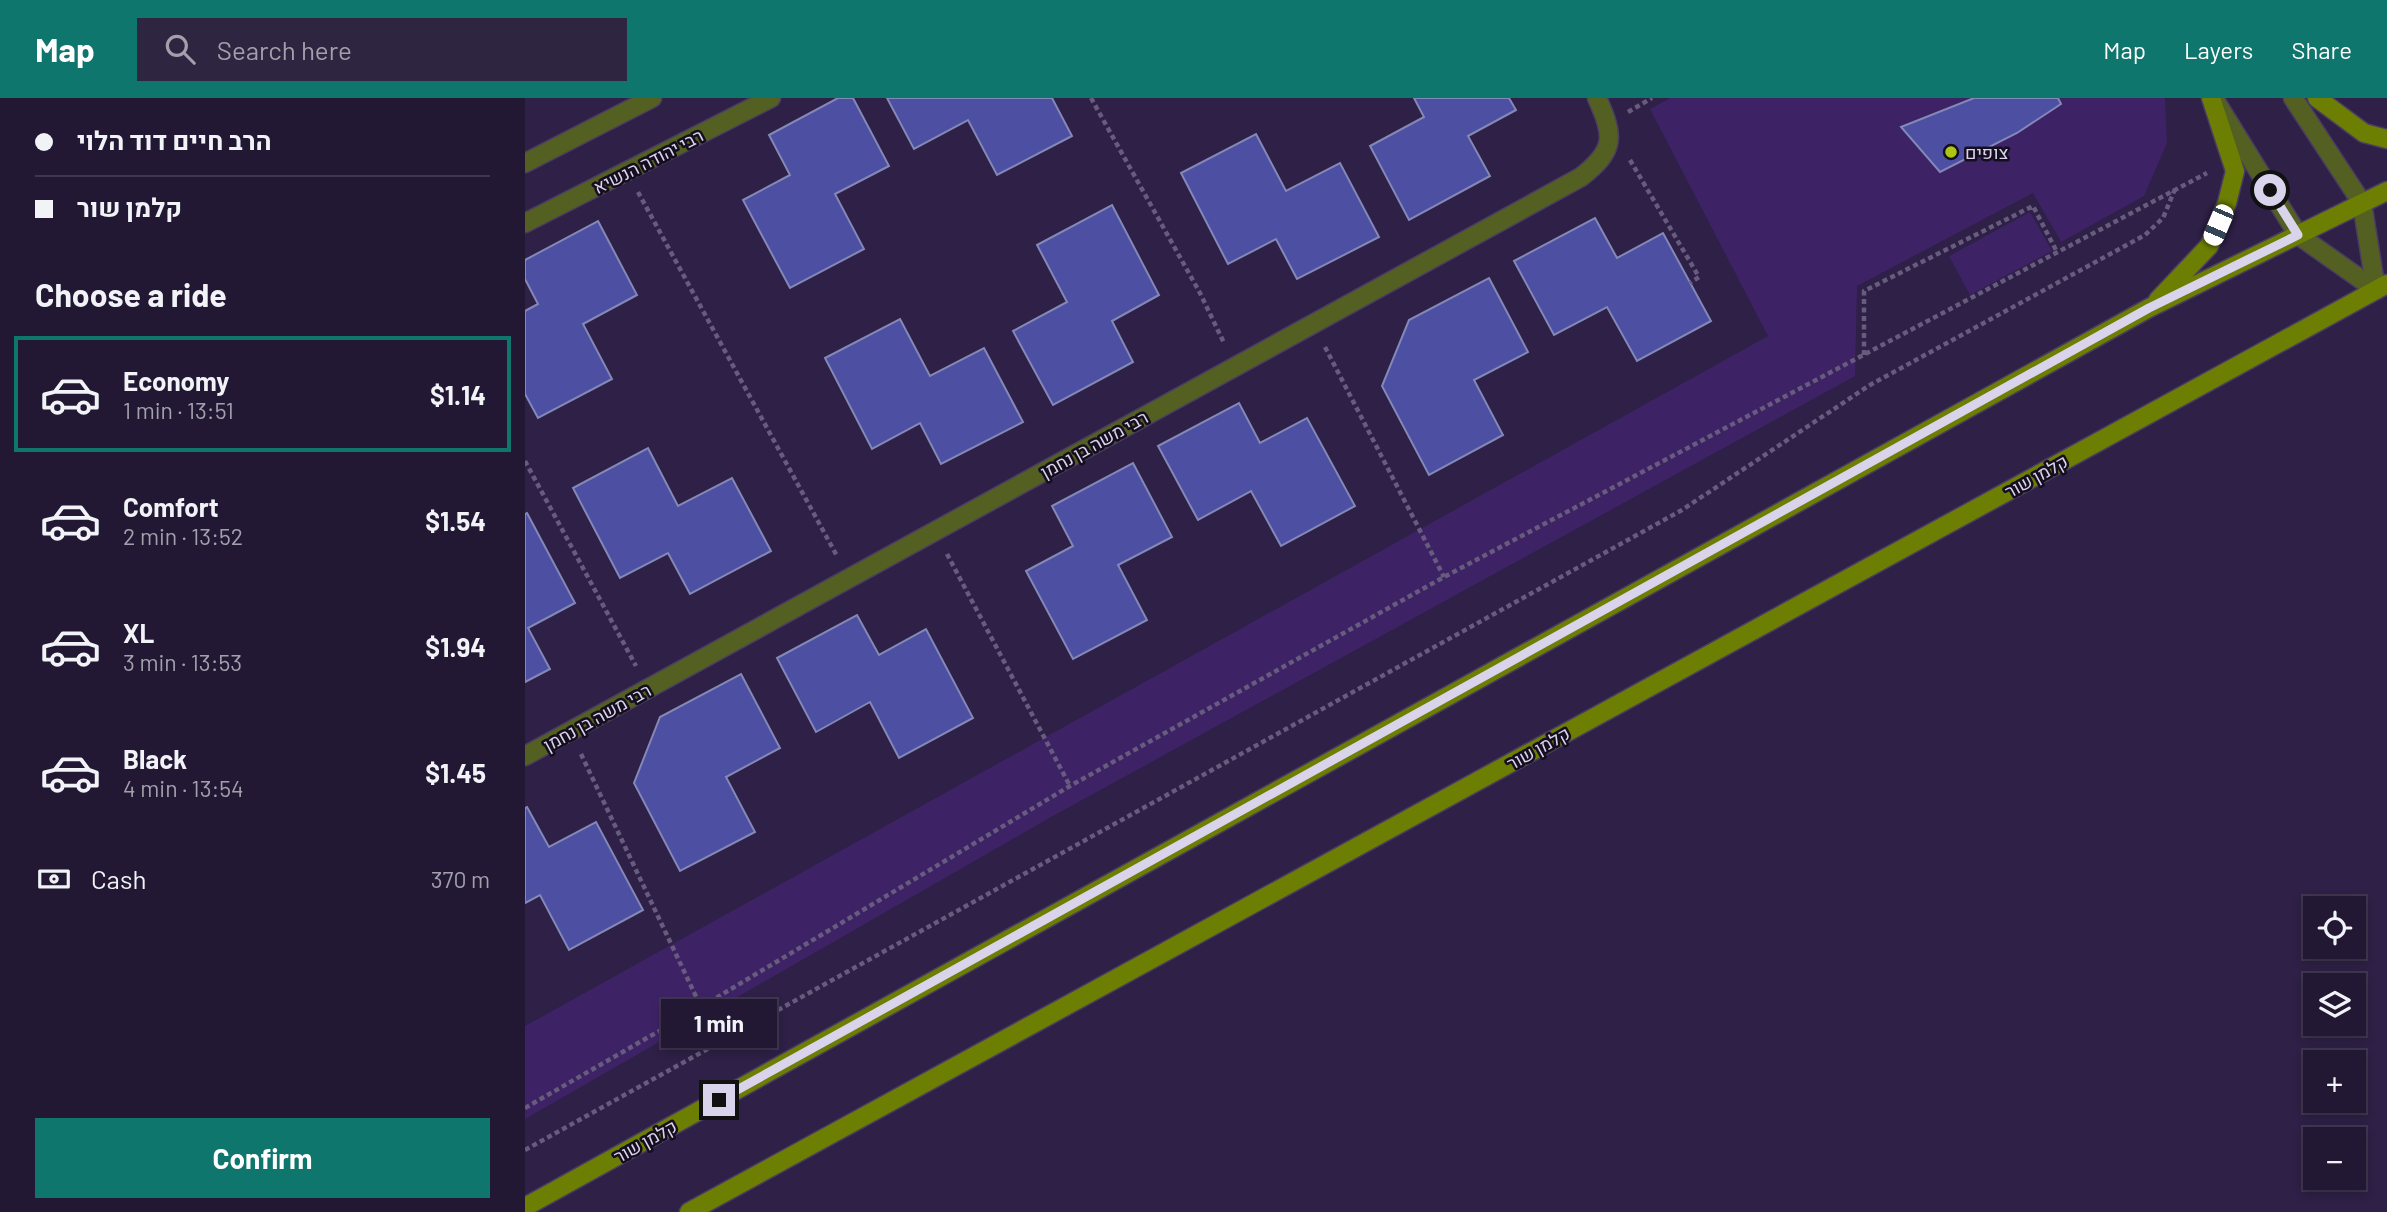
<!DOCTYPE html>
<meta charset="utf-8">
<style>
body{margin:0;font-family:Barlow,Heebo,sans-serif;background:#2e2540;color:#f1f3f6;height:100vh;display:flex;flex-direction:column;font-size:26px;white-space:nowrap}
*{box-sizing:border-box;margin:0}
p{font-size:23px;color:#a2a0ac}
.icon{flex:none;width:38px;height:38px;fill:none;stroke:currentColor;stroke-width:2;stroke-linecap:round;stroke-linejoin:round}
.map{position:relative;flex:1;overflow:hidden}
.panel{display:flex;flex-direction:column;background:#221834;width:525px}
.panel>*{flex:none}
.top-card{display:grid;align-content:center;height:154px;padding:0 35px;background:#221834}
.fabs{position:absolute;left:1778px;top:798px;display:grid;gap:14px}
.fabs a{display:grid;place-items:center;width:63px;height:63px;border-radius:0px;background:#221834;box-shadow:0 4px 10px #0003,0 0 0 2px #3f374f;font-size:35px}
.end{position:absolute;width:32px;height:32px;margin:-16px;border:9px solid #dad3ec;background:#111;box-shadow:0 0 0 4px #111}
.from{border-radius:50%}
.bubble{position:absolute;height:49px;border-radius:0px;background:#221834;box-shadow:0 4px 10px #0003,0 0 0 2px #3f374f;font-size:23px;font-weight:700;line-height:49px;text-align:center}
.car{position:absolute;width:21px;height:42px;margin:-21px -10px;border-radius:9px;box-shadow:0 0 5px 2px #0007;background:linear-gradient(#fff 24%,#345 0 40%,#fff 0 76%,#345 0 86%,#fff 0)}
.top-card b{display:flex;align-items:center;gap:24px;height:66px;font-size:26px}
.top-card b+b{border-top:2px solid #3f374f}
.top-card i{width:18px;height:18px;background:#f1f3f6}
ul{padding:0;list-style:none}
li{display:flex;align-items:center;gap:21px;height:116px;margin:0 14px 10px;padding:0 21px;border:4px solid transparent;border-radius:0px}
li div{flex:1}
li b{display:block;font-size:26px}
li em{font-style:normal;font-weight:700}
li.current{border-color:#0f766e}
li>.icon{width:63px;height:63px;stroke-width:1.5}
h2{padding:0 35px;font-size:32px;line-height:84px}
.pay{display:flex;align-items:center;gap:18px;height:77px;padding:0 35px;font-size:26px}
.pay p{margin-inline-start:auto}
.cta{display:flex;gap:14px;margin-top:auto;padding:14px 35px}
.cta a{flex:1;height:80px;border-radius:0px;background:#0f766e;color:#fff;font-size:28px;font-weight:700;line-height:80px;text-align:center}
header{display:flex;align-items:center;gap:42px;box-sizing:border-box;height:98px;padding:0 35px;background:#0f766e;color:#fff}
header strong{font-size:33px}
nav{display:flex;gap:38px;margin-inline-start:auto;font-size:24px}
.search{width:490px;height:63px;background:#2e2540;display:flex;align-items:center;gap:18px;box-sizing:border-box;padding:0 24px;border-radius:0px;color:#a2a0ac;font-size:26px}
main{display:flex;flex:1;min-height:0}
.map>svg:first-child{display:block}
.green{fill:#3e2266}
.building{fill:#4d4fa3;stroke:#8388b6;stroke-width:2}
.lines{fill:none;stroke-linecap:round;stroke-linejoin:round}
.minor-casing{stroke:#4a3d61;stroke-width:21}
.tertiary-casing{stroke:#4a3d61;stroke-width:21}
.secondary-casing{stroke:#4a3d61;stroke-width:21}
.path{stroke:#675c7d;stroke-width:4.5;stroke-dasharray:5 3.5;stroke-linecap:butt}
.minor{stroke:#546022;stroke-width:18}
.tertiary{stroke:#546022;stroke-width:18}
.secondary{stroke:#6d7f03;stroke-width:18}
.route{stroke:#dad3ec;stroke-width:9}
.poi-dot{fill:#acc613;stroke:#140e1f;stroke-width:2.5}
.labels{text-anchor:middle;dominant-baseline:central;stroke-width:5;stroke-linejoin:round;paint-order:stroke}
.poi-label{font-size:18px;fill:#dad3ec;stroke:#140e1f;text-anchor:start}
.street-label{font-size:18px;fill:#dad3ec;stroke:#140e1f}
</style>
<header>
<strong>Map</strong>
<div class="search"><svg class="icon" aria-label="search" viewBox="0 0 24 24"><circle cx="10" cy="10" r="6"/><path d="M15 15l6 6"/></svg>Search here</div>
<nav><a>Map</a><a>Layers</a><a>Share</a></nav>
</header>
<main>
<section class="panel">
<div class="top-card">
<b><i class="from"></i>הרב חיים דוד הלוי</b>
<b><i></i>קלמן שור</b>
</div>
<h2>Choose a ride</h2>
<ul>
<li class="current"><svg class="icon" aria-label="car" viewBox="0 0 24 24"><path d="M5 17H2v-5l4-1 3-4h7l3 4 3 1v5h-3M9 17h6M6 11h13"/><circle cx="7" cy="17" r="2"/><circle cx="17" cy="17" r="2"/></svg><div><b>Economy</b><p>1 min · 13:51</p></div><em>$1.14</em></li>
<li><svg class="icon" aria-label="car" viewBox="0 0 24 24"><path d="M5 17H2v-5l4-1 3-4h7l3 4 3 1v5h-3M9 17h6M6 11h13"/><circle cx="7" cy="17" r="2"/><circle cx="17" cy="17" r="2"/></svg><div><b>Comfort</b><p>2 min · 13:52</p></div><em>$1.54</em></li>
<li><svg class="icon" aria-label="car" viewBox="0 0 24 24"><path d="M5 17H2v-5l4-1 3-4h7l3 4 3 1v5h-3M9 17h6M6 11h13"/><circle cx="7" cy="17" r="2"/><circle cx="17" cy="17" r="2"/></svg><div><b>XL</b><p>3 min · 13:53</p></div><em>$1.94</em></li>
<li><svg class="icon" aria-label="car" viewBox="0 0 24 24"><path d="M5 17H2v-5l4-1 3-4h7l3 4 3 1v5h-3M9 17h6M6 11h13"/><circle cx="7" cy="17" r="2"/><circle cx="17" cy="17" r="2"/></svg><div><b>Black</b><p>4 min · 13:54</p></div><em>$1.45</em></li>
</ul>
<div class="pay"><svg class="icon" aria-label="cash" viewBox="0 0 24 24"><path d="M3 7h18v10H3z"/><circle cx="12" cy="12" r="2"/></svg>Cash<p>370 m</p></div>
<div class="cta"><a>Confirm</a></div>
</section>
<div class="map">
<svg width="1862" height="1114" viewBox="0 0 1862 1114">
<rect width="100%" height="100%" fill="#2e2046"/>
<g class="green">
<path d="M1145,0H1640L1642,45L1619,98L1536,144L1508,95L1332,188L1330,278L528,718L0,1021V928L1243,238L1125,11Z"/>
<path d="M1505,114L1527,153L1445,197L1424,158Z"/>
</g>
<g class="building">
<path d="M313,0H328L364,68L310,96L339,151L265,190L218,102L265,77L244,37Z"/>
<path d="M362,0H527L547,38L472,77L443,22L389,51Z"/>
<path d="M889,0H984L991,12L943,38L965,78L884,122L845,48L899,19Z"/>
<path d="M1449,0H1533L1536,6L1492,35L1415,74L1376,29Z"/>
<path d="M731,36L761,93L815,65L854,139L772,181L751,141L703,166L656,75Z"/>
<path d="M587,107L634,197L587,223L608,264L528,307L488,233L542,204L512,147Z"/>
<path d="M1070,120L1092,160L1138,135L1186,223L1112,263L1082,209L1029,237L989,163Z"/>
<path d="M73,123L112,197L58,226L87,281L13,320L0,296V213L13,206L0,181V162Z"/>
<path d="M964,180L1003,254L949,282L978,337L904,377L857,288L884,222Z"/>
<path d="M375,221L405,278L459,250L498,324L416,366L395,325L347,351L300,260Z"/>
<path d="M714,305L735,345L782,320L830,408L756,448L726,393L673,422L633,348Z"/>
<path d="M123,350L153,408L207,380L246,453L165,496L143,455L95,480L48,390Z"/>
<path d="M608,365L647,439L593,467L622,522L548,561L501,473L548,448L527,408Z"/>
<path d="M2,415L50,505L3,530L25,571L0,584V416Z"/>
<path d="M332,517L354,557L401,531L448,620L374,660L345,604L291,634L252,560Z"/>
<path d="M216,576L255,650L201,679L230,734L155,773L109,685L135,619Z"/>
<path d="M2,709L24,749L71,724L118,812L44,852L15,797L0,805V710Z"/>
</g>
<g class="lines">
<defs>
<path id="minor" d="M0,658L1056,79C1091,52 1089,38 1072,0"/>
<g id="tertiary">
<path d="M1768,0L1837,105L1851,192"/>
<path d="M1691,4L1773,137L1851,192"/>
<path d="M0,65L127,0"/>
<path d="M0,125L246,0"/>
</g>
<g id="secondary">
<path d="M1792,0L1839,35L1862,41"/>
<path d="M1633,202L1684,148L1702,105L1710,73L1686,0"/>
<path d="M0,1109L1624,210L1862,93"/>
<path d="M164,1114L1862,186"/>
</g>
</defs>
<use href="#minor" class="minor-casing"/>
<use href="#tertiary" class="tertiary-casing"/>
<use href="#secondary" class="secondary-casing"/>
<g class="path">
<path d="M566,0L675,195L699,245"/>
<path d="M1103,14L1127,0"/>
<path d="M1105,62L1174,179L1165,185"/>
<path d="M113,94L312,458"/>
<path d="M800,249L919,479"/>
<path d="M1339,257V193L1508,108L1532,154"/>
<path d="M0,363L111,568"/>
<path d="M422,456L545,688"/>
<path d="M56,656L176,909"/>
<path d="M0,1010L176,909L545,688L919,479L1682,75"/>
<path d="M0,1052L1157,412L1345,287L1620,137L1638,120L1650,91"/>
</g>
<use href="#minor" class="minor"/>
<use href="#tertiary" class="tertiary"/>
<use href="#secondary" class="secondary"/>
</g>
<g class="lines">
<path class="route" d="M194,1002L1624,210L1773,137L1745,92"/>
</g>
<circle class="poi-dot" cx="1426" cy="54" r="7"/>
<g class="labels">
<g class="poi-label">
<text x="1440" y="54">צופים</text>
</g>
<g class="street-label">
<text transform="translate(123 63) rotate(-27)">רבי יהודה הנשיא</text>
<text transform="translate(569 346) rotate(-29)">רבי משה בן נחמן</text>
<text transform="translate(1511 378) rotate(-29)">קלמן שור</text>
<text transform="translate(72 619) rotate(-29)">רבי משה בן נחמן</text>
<text transform="translate(1013 650) rotate(-29)">קלמן שור</text>
<text transform="translate(120 1043) rotate(-29)">קלמן שור</text>
</g>
</g>
</svg>
<div class="fabs">
<a><svg class="icon" aria-label="locate" viewBox="0 0 24 24"><circle cx="12" cy="12" r="6"/><path d="M12 2v4M12 18v4M2 12h4M18 12h4"/></svg></a>
<a><svg class="icon" aria-label="layers" viewBox="0 0 24 24"><path d="M12 4l9 5-9 5-9-5zM3 14l9 5 9-5"/></svg></a>
<a>+</a>
<a>−</a>
</div>
<i class="end from" style="left:1745px;top:92px"></i>
<i class="end" style="left:194px;top:1002px"></i>
<div class="bubble" style="left:136px;top:901px;width:116px">1 min</div>
<i class="car" style="left:1693px;top:127px;rotate:203deg"></i>
</div>
</main>
